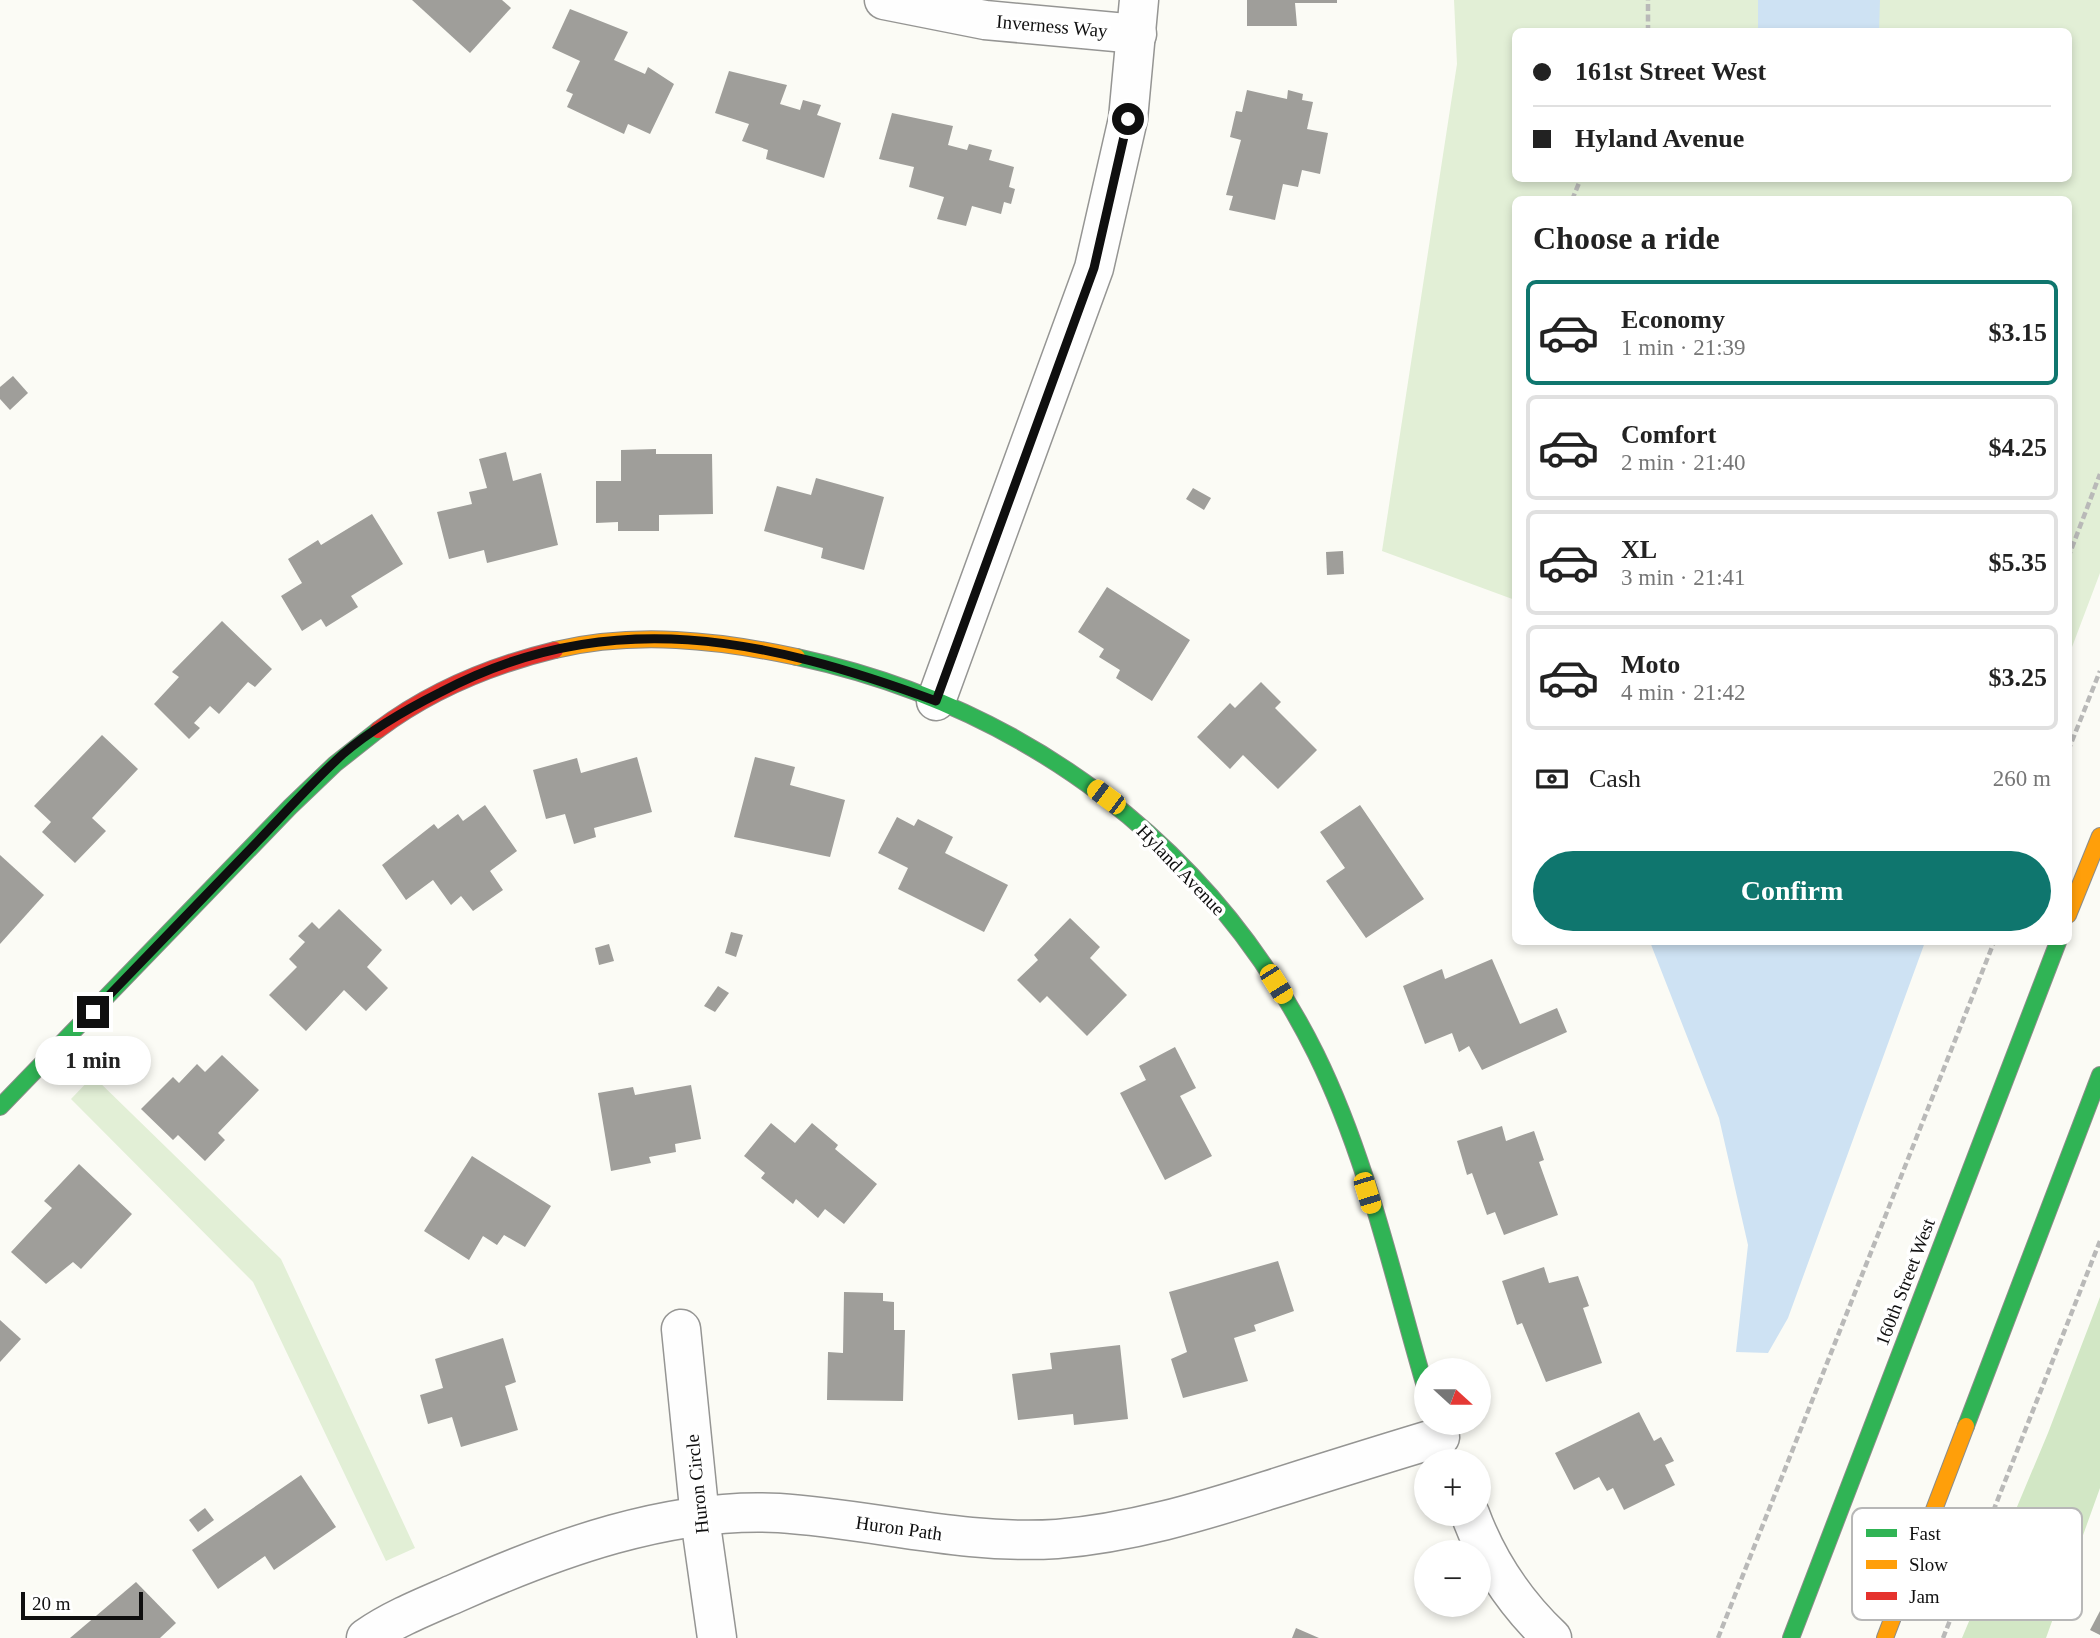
<!DOCTYPE html>
<meta charset="utf-8">
<style>
body{margin:0;font-family:Georgia,serif;background:#f6f6f6;color:#222;height:100vh;display:flex;flex-direction:column;font-size:26px;white-space:nowrap}
*{box-sizing:border-box;margin:0}
p{font-size:23px;color:#767676}
.icon{flex:none;width:38px;height:38px;fill:none;stroke:currentColor;stroke-width:2;stroke-linecap:round;stroke-linejoin:round}
.map{position:relative;flex:1;overflow:hidden}
.drawer{position:absolute;left:1512px;top:196px;width:560px;height:749px;display:flex;flex-direction:column;background:#fff;border-radius:10px;box-shadow:0 4px 10px #0003}
.drawer>*{flex:none}
.guide{position:absolute;left:1512px;top:28px;width:560px;height:154px;border-radius:10px;box-shadow:0 4px 10px #0003;display:grid;align-content:center;height:154px;padding:0 21px;background:#fff}
.needle{width:46px;rotate:111deg}
.fabs{position:absolute;left:1414px;top:1358px;display:grid;gap:14px}
.fabs a{display:grid;place-items:center;width:77px;height:77px;border-radius:50%;background:#fff;box-shadow:0 4px 10px #0003;font-size:35px}
.scale{position:absolute;left:21px;bottom:18px;width:122px;box-sizing:border-box;padding-left:7px;border:4px solid #0f0f0f;border-top:0;font-size:19px;line-height:24px;white-space:nowrap;color:#0f0f0f;-webkit-text-stroke:5px #fff;paint-order:stroke}
.end{position:absolute;width:32px;height:32px;margin:-16px;border:9px solid #0f0f0f;background:#fff;box-shadow:0 0 0 4px #fff}
.from{border-radius:50%}
.bubble{position:absolute;height:49px;border-radius:24px;background:#fff;box-shadow:0 4px 10px #0003;font-size:23px;font-weight:600;line-height:49px;text-align:center}
.car{position:absolute;width:21px;height:42px;margin:-21px -10px;border-radius:9px;box-shadow:0 0 5px 2px #0007;background:linear-gradient(#f5c518 24%,#345 0 40%,#f5c518 0 76%,#345 0 86%,#f5c518 0)}
.guide b{display:flex;align-items:center;gap:24px;height:66px;font-size:26px}
.guide b+b{border-top:2px solid #e0e0e0}
.guide i{width:18px;height:18px;background:#222}
ul{padding:0;list-style:none}
li{display:flex;align-items:center;gap:21px;height:105px;margin:0 14px 10px;padding:0 7px;border:4px solid #e0e0e0;border-radius:10px}
li div{flex:1}
li b{display:block;font-size:26px}
li em{font-style:normal;font-weight:600}
li.current{border-color:#0f766e}
li>.icon{width:63px;height:63px;stroke-width:1.5}
h2{padding:0 21px;font-size:32px;line-height:84px}
.pay{display:flex;align-items:center;gap:18px;height:77px;padding:0 21px;font-size:26px}
.pay p{margin-inline-start:auto}
.primary-button{display:flex;gap:14px;margin-top:auto;padding:14px 21px}
.primary-button a{flex:1;height:80px;border-radius:42px;background:#0f766e;color:#fff;font-size:28px;font-weight:600;line-height:80px;text-align:center}
.map>svg:first-child{display:block}
.green{fill:#e2efd6;fill-rule:evenodd}
.forest{fill:#d2e7c5}
.water{fill:#cee2f3}
.building{fill:#9f9e9a}
.lines{fill:none;stroke-linecap:round;stroke-linejoin:round}
.street-casing{stroke:#959593;stroke-width:41}
.fast-casing{stroke:#8c8c89;stroke-width:18}
.slow-casing{stroke:#8c8c89;stroke-width:18}
.jam-casing{stroke:#8c8c89;stroke-width:18}
.path{stroke:#b9b9b8;stroke-width:4.5;stroke-dasharray:7 3.5;stroke-linecap:butt}
.street{stroke:#fefefe;stroke-width:38}
.fast{stroke:#30b455;stroke-width:16}
.slow{stroke:#ff9f0a;stroke-width:16}
.jam{stroke:#e5322d;stroke-width:16}
.route{stroke:#0f0f0f;stroke-width:9}
.labels{text-anchor:middle;dominant-baseline:central;stroke-width:7;stroke-linejoin:round;paint-order:stroke}
.street-label{font-size:19px;fill:#0f0f0f;stroke:#fff}
.key{fill:#fff;stroke:#b7b7b7;stroke-width:2}
.key-label{font-size:19px;fill:#0f0f0f}
</style>
<div class="map">
<svg width="2100" height="1638" viewBox="0 0 2100 1638">
<rect width="100%" height="100%" fill="#fbfbf5"/>
<g class="green">
<path d="M1454,0H2100V573L2069,655L2068,200H1516L1515,600L1382,551L1457,64ZM1516,32H2068V178H1516Z"/>
<path d="M93,1076L281,1259L415,1548L386,1561L253,1282L71,1099Z"/>
</g>
<path class="forest" d="M2100,1297V1488L2046,1638H1962L2048,1433Z"/>
<g class="water">
<path d="M1758,0H1880L1879,31H1758Z"/>
<path d="M1650,942H1925L1788,1318L1768,1353L1736,1352L1748,1245L1719,1118Z"/>
</g>
<g class="building">
<path d="M412,0H502L511,8L470,53Z"/>
<path d="M1247,0H1337V3H1295L1297,26H1247Z"/>
<path d="M570,9L628,32L614,60L645,74L648,67L674,84L650,134L628,124L624,134L567,107L573,94L566,91L580,61L552,48Z"/>
<path d="M729,71L787,85L780,104L800,110L803,100L821,105L817,115L841,123L824,178L766,159L768,150L742,141L749,124L715,113Z"/>
<path d="M1247,90L1287,99L1288,90L1303,94L1302,100L1313,102L1307,129L1328,133L1320,174L1302,170L1298,187L1283,184L1275,220L1229,210L1233,196L1226,195L1241,140L1230,137L1236,111L1242,112Z"/>
<path d="M892,113L953,126L948,145L967,150L969,144L992,150L989,160L1014,167L1009,187L1015,189L1011,204L1004,202L1001,214L972,206L966,226L937,219L944,197L909,187L914,167L879,159Z"/>
<path d="M13,376L28,393L10,410L0,399V387Z"/>
<path d="M656,449V454H712L713,514L659,515V531H618V522L596,523V481H621V450Z"/>
<path d="M506,452L513,481L541,473L558,545L487,563L484,550L449,559L437,512L472,504L469,492L487,488L479,459Z"/>
<path d="M816,478L884,497L864,570L821,558L823,548L764,531L777,486L811,495Z"/>
<path d="M1193,488L1211,498L1204,510L1186,499Z"/>
<path d="M372,514L403,564L351,596L358,607L326,627L321,619L302,631L281,596L302,583L288,559L318,540L321,545Z"/>
<path d="M1343,551L1344,574L1327,575L1326,552Z"/>
<path d="M1107,587L1190,640L1152,701L1116,678L1120,670L1099,657L1104,649L1078,632Z"/>
<path d="M222,621L272,669L255,687L248,682L219,714L210,706L194,723L200,728L189,739L154,704L179,677L172,672Z"/>
<path d="M1261,682L1281,702L1275,708L1317,750L1278,789L1243,755L1230,769L1197,737L1230,703L1235,708Z"/>
<path d="M102,735L138,769L92,818L106,831L75,863L42,832L51,822L34,806Z"/>
<path d="M637,757L652,812L594,828L596,837L574,844L565,814L546,819L533,770L577,758L581,773Z"/>
<path d="M755,757L795,767L790,785L845,800L830,857L734,837Z"/>
<path d="M485,805L517,851L490,871L503,890L473,911L461,896L451,905L433,880L406,900L382,865L434,824L438,829L458,814L463,821Z"/>
<path d="M1360,805L1424,899L1366,938L1326,881L1345,868L1320,832Z"/>
<path d="M897,817L914,826L918,819L953,837L945,853L1008,885L984,932L898,889L908,868L878,853Z"/>
<path d="M0,855L44,895L0,944Z"/>
<path d="M339,909L382,950L367,967L388,988L366,1011L344,990L306,1031L269,995L297,967L289,959L305,942L298,936L312,922L319,929Z"/>
<path d="M1070,918L1100,947L1090,958L1127,995L1087,1036L1047,996L1040,1003L1017,980L1038,960L1034,955Z"/>
<path d="M731,932L743,935L736,957L725,953Z"/>
<path d="M609,944L614,961L599,965L595,948Z"/>
<path d="M1492,959L1520,1024L1557,1008L1567,1032L1482,1070L1469,1046L1459,1052L1452,1033L1425,1044L1403,986L1442,969L1445,979Z"/>
<path d="M718,986L729,993L715,1012L704,1006Z"/>
<path d="M1175,1047L1196,1088L1180,1096L1212,1156L1165,1180L1120,1093L1146,1080L1139,1066Z"/>
<path d="M222,1055L259,1090L218,1133L225,1140L205,1161L178,1135L173,1140L141,1109L173,1077L179,1083L197,1064L205,1072Z"/>
<path d="M691,1085L701,1139L675,1144L676,1152L649,1157L651,1163L611,1171L598,1093L633,1087L635,1095Z"/>
<path d="M771,1123L795,1143L812,1123L838,1145L835,1149L877,1184L844,1224L825,1209L818,1218L796,1199L793,1204L761,1178L765,1173L744,1156Z"/>
<path d="M1502,1126L1506,1141L1534,1131L1544,1160L1539,1162L1558,1215L1504,1235L1495,1212L1487,1215L1472,1173L1467,1175L1457,1141Z"/>
<path d="M472,1156L551,1206L525,1247L504,1235L497,1245L483,1236L469,1260L424,1231Z"/>
<path d="M79,1164L132,1214L81,1269L73,1262L46,1284L11,1252L52,1208L44,1201Z"/>
<path d="M1278,1261L1294,1311L1254,1325L1256,1331L1234,1338L1248,1381L1183,1398L1171,1359L1187,1352L1169,1292Z"/>
<path d="M1544,1267L1549,1283L1578,1276L1589,1306L1583,1308L1602,1363L1546,1382L1522,1323L1517,1325L1502,1281Z"/>
<path d="M844,1292L883,1293V1301L894,1302V1330H905L903,1401L827,1400L828,1352L843,1353Z"/>
<path d="M0,1320L21,1339L0,1362Z"/>
<path d="M503,1338L516,1382L505,1386L518,1430L461,1447L452,1417L428,1424L420,1395L443,1388L435,1359Z"/>
<path d="M1120,1345L1128,1419L1074,1425L1073,1414L1018,1420L1012,1374L1052,1369L1050,1353Z"/>
<path d="M1639,1412L1654,1441L1661,1437L1674,1461L1665,1465L1675,1485L1624,1510L1613,1488L1607,1491L1599,1477L1574,1490L1555,1453Z"/>
<path d="M301,1475L336,1527L274,1570L265,1556L218,1589L192,1550Z"/>
<path d="M205,1508L214,1520L198,1532L189,1520Z"/>
<path d="M136,1582L176,1623L160,1638H70Z"/>
<path d="M2100,1611V1635L2090,1630Z"/>
<path d="M1296,1628L1319,1638H1292Z"/>
</g>
<g class="lines">
<defs>
<g id="street">
<path d="M884,0L985,20L1137,34"/>
<path d="M936,701L1094,268L1128,119L1139,0"/>
<path d="M681,1329L700,1518L717,1638"/>
<path d="M1470,1514C1488,1563 1514,1602 1552,1638"/>
<path d="M366,1638C393,1619 426,1606 456,1593C555,1549 669,1507 779,1513C872,1519 963,1545 1057,1539C1130,1533 1200,1512 1269,1490C1326,1472 1383,1454 1440,1437"/>
</g>
<g id="fast">
<path d="M797,657C1024,706 1212,845 1316,1054C1368,1160 1393,1278 1426,1390"/>
<path d="M0,1107L290,807L335,764L378,730"/>
<path d="M1966,1426L2100,1075"/>
<path d="M1791,1638L2058,942"/>
</g>
<g id="slow">
<path d="M555,650C636,631 717,640 797,657"/>
<path d="M2068,915L2100,836"/>
<path d="M1885,1638L1966,1426"/>
</g>
<path id="jam" d="M378,730C430,691 493,665 555,650"/>
</defs>
<use href="#street" class="street-casing"/>
<use href="#fast" class="fast-casing"/>
<use href="#slow" class="slow-casing"/>
<use href="#jam" class="jam-casing"/>
<g class="path">
<path d="M1648,32V0"/>
<path d="M1572,200L1581,178"/>
<path d="M2068,558L2100,474"/>
<path d="M2068,751L2100,671"/>
<path d="M1718,1638L1994,942"/>
<path d="M1943,1638L2100,1241"/>
</g>
<use href="#street" class="street"/>
<use href="#fast" class="fast"/>
<use href="#slow" class="slow"/>
<use href="#jam" class="jam"/>
</g>
<g class="lines">
<path class="route" d="M93,1012C148,955 203,898 258,841C286,812 313,781 343,754C372,729 407,709 441,692C609,603 767,639 936,701L1094,268L1128,119"/>
</g>
<g class="labels">
<g class="street-label">
<text transform="translate(1052 26) rotate(5)">Inverness Way</text>
<text transform="translate(1181 870) rotate(46)">Hyland Avenue</text>
<text transform="translate(1905 1282) rotate(-69)">160th Street West</text>
<text transform="translate(697 1484) rotate(-96)">Huron Circle</text>
<text transform="translate(899 1528) rotate(8)">Huron Path</text>
</g>
</g>
<rect x="1852" y="1508" width="230" height="112" rx="10" class="key"/>
<rect x="1866" y="1529" width="31" height="8" fill="#30b455"/>
<rect x="1866" y="1560" width="31" height="9" fill="#ff9f0a"/>
<rect x="1866" y="1592" width="31" height="8" fill="#e5322d"/>
<g class="key-label">
<text x="1909" y="1540">Fast</text>
<text x="1909" y="1571">Slow</text>
<text x="1909" y="1603">Jam</text>
</g>
</svg>
<div class="fabs">
<a><svg class="needle" viewBox="-14 -14 28 28"><path d="M0-13l5 13h-10z" fill="#e53935"/><path d="M0 13l5-13h-10z" fill="#767676"/></svg></a>
<a>+</a>
<a>−</a>
</div>
<div class="scale">20 m</div>
<i class="end from" style="left:1128px;top:119px"></i>
<i class="end" style="left:93px;top:1012px"></i>
<div class="bubble" style="left:35px;top:1036px;width:116px">1 min</div>
<i class="car" style="left:1106px;top:797px;rotate:307deg"></i>
<i class="car" style="left:1276px;top:984px;rotate:148deg"></i>
<i class="car" style="left:1367px;top:1193px;rotate:163deg"></i>
<div class="guide">
<b><i class="from"></i>161st Street West</b>
<b><i></i>Hyland Avenue</b>
</div>
<section class="drawer">
<h2>Choose a ride</h2>
<ul>
<li class="current"><svg class="icon" aria-label="car" viewBox="0 0 24 24"><path d="M5 17H2v-5l4-1 3-4h7l3 4 3 1v5h-3M9 17h6M6 11h13"/><circle cx="7" cy="17" r="2"/><circle cx="17" cy="17" r="2"/></svg><div><b>Economy</b><p>1 min · 21:39</p></div><em>$3.15</em></li>
<li><svg class="icon" aria-label="car" viewBox="0 0 24 24"><path d="M5 17H2v-5l4-1 3-4h7l3 4 3 1v5h-3M9 17h6M6 11h13"/><circle cx="7" cy="17" r="2"/><circle cx="17" cy="17" r="2"/></svg><div><b>Comfort</b><p>2 min · 21:40</p></div><em>$4.25</em></li>
<li><svg class="icon" aria-label="car" viewBox="0 0 24 24"><path d="M5 17H2v-5l4-1 3-4h7l3 4 3 1v5h-3M9 17h6M6 11h13"/><circle cx="7" cy="17" r="2"/><circle cx="17" cy="17" r="2"/></svg><div><b>XL</b><p>3 min · 21:41</p></div><em>$5.35</em></li>
<li><svg class="icon" aria-label="car" viewBox="0 0 24 24"><path d="M5 17H2v-5l4-1 3-4h7l3 4 3 1v5h-3M9 17h6M6 11h13"/><circle cx="7" cy="17" r="2"/><circle cx="17" cy="17" r="2"/></svg><div><b>Moto</b><p>4 min · 21:42</p></div><em>$3.25</em></li>
</ul>
<div class="pay"><svg class="icon" aria-label="cash" viewBox="0 0 24 24"><path d="M3 7h18v10H3z"/><circle cx="12" cy="12" r="2"/></svg>Cash<p>260 m</p></div>
<div class="primary-button"><a>Confirm</a></div>
</section>
</div>
